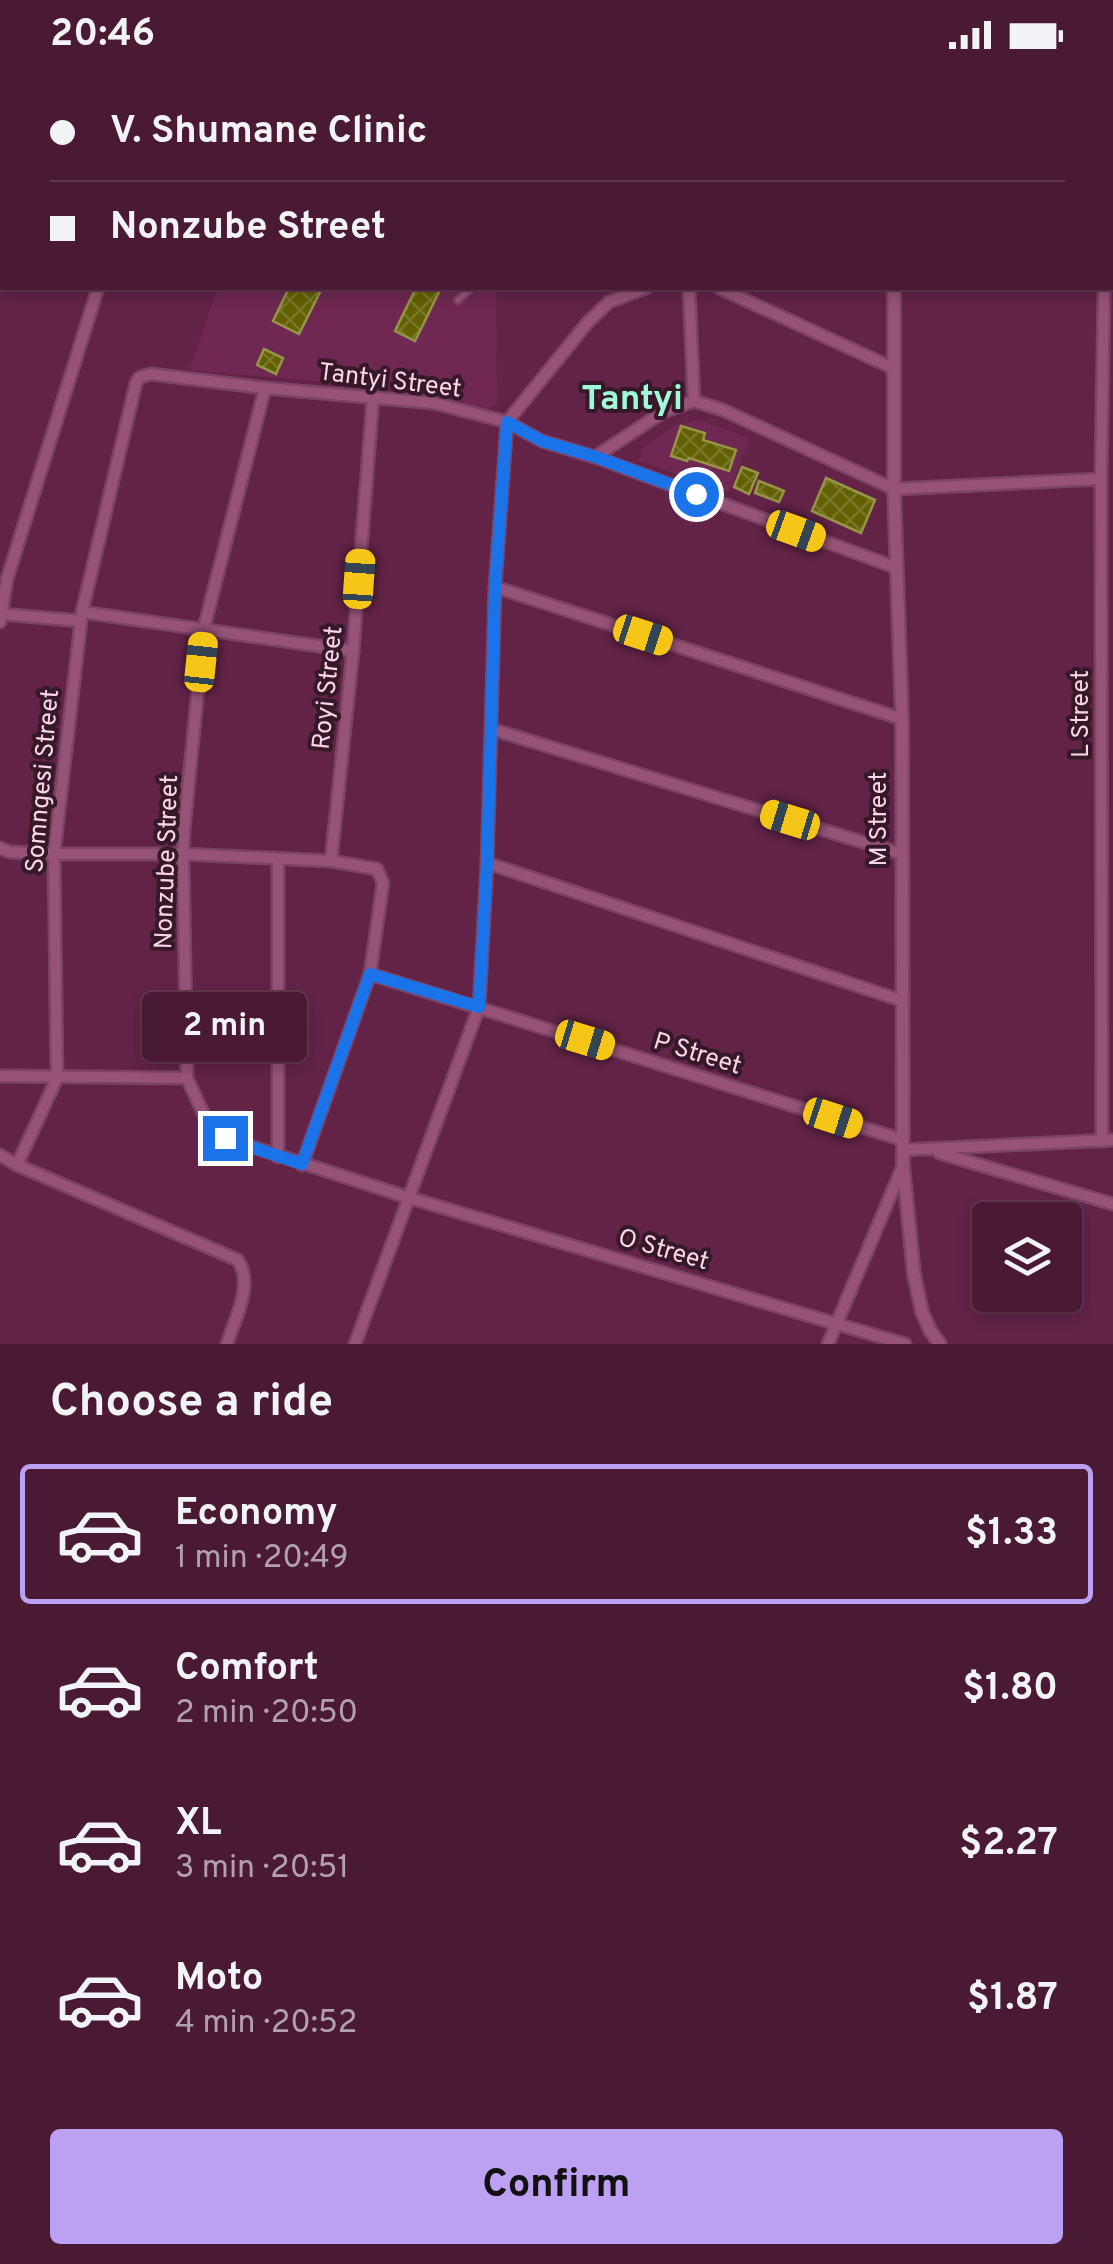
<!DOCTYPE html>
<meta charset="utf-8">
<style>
body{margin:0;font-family:Overpass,sans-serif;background:#542741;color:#f1f3f6;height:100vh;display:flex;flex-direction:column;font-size:38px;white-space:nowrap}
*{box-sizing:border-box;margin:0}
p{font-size:32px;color:#b2a1ad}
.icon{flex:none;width:55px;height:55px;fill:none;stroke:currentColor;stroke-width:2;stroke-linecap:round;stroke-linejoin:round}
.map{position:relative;height:1274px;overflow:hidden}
.details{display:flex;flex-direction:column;background:#4a1a35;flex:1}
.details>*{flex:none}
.top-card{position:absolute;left:0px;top:0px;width:1115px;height:220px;box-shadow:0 5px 15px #0003,0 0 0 2px #613850;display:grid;align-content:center;height:220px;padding:0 50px;background:#4a1a35}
.buttons{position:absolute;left:972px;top:1132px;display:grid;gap:20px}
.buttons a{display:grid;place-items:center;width:110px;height:110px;border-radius:10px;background:#4a1a35;box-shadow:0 5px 15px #0003,0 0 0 2px #613850;font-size:50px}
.end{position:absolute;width:45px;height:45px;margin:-22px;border:12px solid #1a73e8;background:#fff;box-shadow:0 0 0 5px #fff}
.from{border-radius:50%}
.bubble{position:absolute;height:70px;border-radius:10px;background:#4a1a35;box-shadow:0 5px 15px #0003,0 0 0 2px #613850;font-size:32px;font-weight:700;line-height:70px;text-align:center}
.car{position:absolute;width:30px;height:60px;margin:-30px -15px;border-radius:12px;box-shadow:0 0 8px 2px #0007;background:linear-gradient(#f5c518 24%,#345 0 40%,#f5c518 0 76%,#345 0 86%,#f5c518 0)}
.top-card b{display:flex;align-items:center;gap:35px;height:95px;font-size:38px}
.top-card b+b{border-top:2px solid #613850}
.top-card i{width:25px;height:25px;background:#f1f3f6}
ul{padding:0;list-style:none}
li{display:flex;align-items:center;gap:30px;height:140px;margin:0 20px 15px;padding:0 30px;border:5px solid transparent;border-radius:10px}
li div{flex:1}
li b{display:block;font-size:38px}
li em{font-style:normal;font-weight:700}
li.on{border-color:#bca0f2}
li>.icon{width:90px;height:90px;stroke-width:1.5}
h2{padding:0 50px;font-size:45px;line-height:120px}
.action{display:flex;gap:20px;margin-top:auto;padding:20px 50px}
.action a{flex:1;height:115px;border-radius:10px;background:#bca0f2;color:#111;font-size:40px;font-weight:700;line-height:115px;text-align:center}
.status{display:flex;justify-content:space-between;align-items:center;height:70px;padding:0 50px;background:#4a1a35;direction:ltr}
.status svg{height:28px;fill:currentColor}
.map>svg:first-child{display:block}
.built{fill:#6f2851}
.building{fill:url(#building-cross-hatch);stroke:#969446;stroke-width:2.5}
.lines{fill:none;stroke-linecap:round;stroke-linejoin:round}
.service-casing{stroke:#7b4365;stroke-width:10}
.minor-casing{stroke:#7b4365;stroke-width:15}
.tertiary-casing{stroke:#7b4365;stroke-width:16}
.service{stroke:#975377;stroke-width:5}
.minor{stroke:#975377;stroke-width:10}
.tertiary{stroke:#975377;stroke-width:11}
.route{stroke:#1a73e8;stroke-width:12}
.labels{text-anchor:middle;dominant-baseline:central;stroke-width:8;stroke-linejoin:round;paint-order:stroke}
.street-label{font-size:25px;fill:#fbd4e7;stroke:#361929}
.district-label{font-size:35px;font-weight:bold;fill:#a0fad7;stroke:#361929}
</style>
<div class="status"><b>20:46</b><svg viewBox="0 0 49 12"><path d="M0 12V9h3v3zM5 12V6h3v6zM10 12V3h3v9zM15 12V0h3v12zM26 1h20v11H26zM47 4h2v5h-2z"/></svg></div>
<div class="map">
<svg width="1113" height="1274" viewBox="0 0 1113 1274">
<defs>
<pattern id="building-cross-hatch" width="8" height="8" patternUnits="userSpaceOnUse" patternTransform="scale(2.5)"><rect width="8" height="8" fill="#626003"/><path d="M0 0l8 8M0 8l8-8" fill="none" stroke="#797628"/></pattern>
</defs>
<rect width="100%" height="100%" fill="#622347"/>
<g class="built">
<path d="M218,218H496L497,332L487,341L435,322L189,300Z"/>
<path d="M700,350L750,368L729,422L639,391L642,379L675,355Z"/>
</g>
<g class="building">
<path d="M289,218H322L299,264L273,251Z"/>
<path d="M416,218H441L415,271L395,261Z"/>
<path d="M264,279L283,288L276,304L257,295Z"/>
<path d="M681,356L705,363L703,370L736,380L729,401L689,388L687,391L671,386Z"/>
<path d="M742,397L758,403L749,424L734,417Z"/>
<path d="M826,408L875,430L861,463L812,441Z"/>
<path d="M759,411L784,421L779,432L755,423Z"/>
</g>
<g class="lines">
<defs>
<path id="service" d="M458,230L471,218"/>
<g id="minor">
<path d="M246,0V2"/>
<path d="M375,0V2"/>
<path d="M478,0V2"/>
<path d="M804,0L811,2"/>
<path d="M142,2V0"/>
<path d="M570,2L576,0"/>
<path d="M686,2V0"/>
<path d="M1107,2V0"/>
<path d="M689,218L694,331"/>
<path d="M719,218L895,299"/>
<path d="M265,318L204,558L184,760L183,784L187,1008L205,1047L225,1068L410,1128L905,1274"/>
<path d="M595,387L663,342L694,331L723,340L894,419L1101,409"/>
<path d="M495,517L902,649"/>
<path d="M82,542L353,581"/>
<path d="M1,544L81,551"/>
<path d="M0,552L7,509L98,218"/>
<path d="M491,659L902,784"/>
<path d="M0,778L10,782L54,784H183L331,791L377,799L383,813L370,904L302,1095"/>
<path d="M278,789V1087"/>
<path d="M331,791L353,581L373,328"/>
<path d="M487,793L903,931"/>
<path d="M370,904L903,1070"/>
<path d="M0,1006L187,1008"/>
<path d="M1102,1071L1101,409L1104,218"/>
<path d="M903,1080L1113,1070"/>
<path d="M939,1083L1113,1134"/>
<path d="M0,1085L17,1095"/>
<path d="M227,1274C235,1248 254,1215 238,1190L17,1095L57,1008L54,784L82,542L136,313L140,307L151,304L265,318L434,333L507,352L542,371L595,387L897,498"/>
<path d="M355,1274L479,937L487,793L495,517L507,352L588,252L609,232L646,218"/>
<path d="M828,1274L903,1096"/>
</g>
<g id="tertiary">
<path d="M897,2V0"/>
<path d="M894,218V419L902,649L903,1095L914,1204L922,1242L931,1262L940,1274"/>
</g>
</defs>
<use href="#service" class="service-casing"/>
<use href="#minor" class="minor-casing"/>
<use href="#tertiary" class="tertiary-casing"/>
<use href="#service" class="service"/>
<use href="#minor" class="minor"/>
<use href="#tertiary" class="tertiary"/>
</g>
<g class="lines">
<path class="route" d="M225,1068L302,1094L370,904L479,937L487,793L495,517L507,352L542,371L596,387L696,424"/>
</g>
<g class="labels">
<g class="street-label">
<text transform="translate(390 312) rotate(7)">Tantyi Street</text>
<text transform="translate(329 618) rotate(-84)">Royi Street</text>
<text transform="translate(1082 644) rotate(-90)">L Street</text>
<text transform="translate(44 711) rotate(-85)">Somngesi Street</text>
<text transform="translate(880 749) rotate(-90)">M Street</text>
<text transform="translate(168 792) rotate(-88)">Nonzube Street</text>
<text transform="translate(697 985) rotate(17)">P Street</text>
<text transform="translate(663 1181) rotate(16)">O Street</text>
</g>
<g class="district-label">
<text x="632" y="330">Tantyi</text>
</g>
</g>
</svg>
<div class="buttons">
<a><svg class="icon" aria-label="layers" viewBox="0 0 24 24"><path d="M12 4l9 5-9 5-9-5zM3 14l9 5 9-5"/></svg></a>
</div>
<i class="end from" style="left:696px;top:424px"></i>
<i class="end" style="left:225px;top:1068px"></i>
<div class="bubble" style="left:142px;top:922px;width:165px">2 min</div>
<i class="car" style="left:796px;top:461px;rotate:110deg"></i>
<i class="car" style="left:359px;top:509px;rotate:4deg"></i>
<i class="car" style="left:643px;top:565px;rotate:108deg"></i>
<i class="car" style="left:201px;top:592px;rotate:6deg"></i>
<i class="car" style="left:790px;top:750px;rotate:287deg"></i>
<i class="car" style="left:585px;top:970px;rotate:107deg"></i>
<i class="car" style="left:833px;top:1048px;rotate:108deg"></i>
<div class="top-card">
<b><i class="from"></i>V. Shumane Clinic</b>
<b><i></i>Nonzube Street</b>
</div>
</div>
<section class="details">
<h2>Choose a ride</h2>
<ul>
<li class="on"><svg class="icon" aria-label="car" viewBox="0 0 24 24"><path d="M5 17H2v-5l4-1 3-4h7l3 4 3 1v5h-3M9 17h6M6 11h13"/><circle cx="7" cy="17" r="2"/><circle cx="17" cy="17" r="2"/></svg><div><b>Economy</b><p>1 min · 20:49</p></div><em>$1.33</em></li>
<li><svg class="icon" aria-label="car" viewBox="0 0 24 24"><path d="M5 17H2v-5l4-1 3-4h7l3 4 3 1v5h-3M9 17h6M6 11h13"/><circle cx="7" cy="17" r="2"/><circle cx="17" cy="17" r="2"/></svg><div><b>Comfort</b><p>2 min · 20:50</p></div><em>$1.80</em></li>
<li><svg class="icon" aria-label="car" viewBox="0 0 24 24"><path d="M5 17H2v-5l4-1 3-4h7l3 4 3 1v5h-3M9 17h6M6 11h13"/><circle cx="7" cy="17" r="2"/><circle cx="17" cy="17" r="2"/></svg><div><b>XL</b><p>3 min · 20:51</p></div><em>$2.27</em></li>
<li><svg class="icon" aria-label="car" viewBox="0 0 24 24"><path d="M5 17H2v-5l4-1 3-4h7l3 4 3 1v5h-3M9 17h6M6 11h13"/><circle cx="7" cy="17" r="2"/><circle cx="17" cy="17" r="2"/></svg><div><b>Moto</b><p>4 min · 20:52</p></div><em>$1.87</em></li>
</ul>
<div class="action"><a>Confirm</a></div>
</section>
